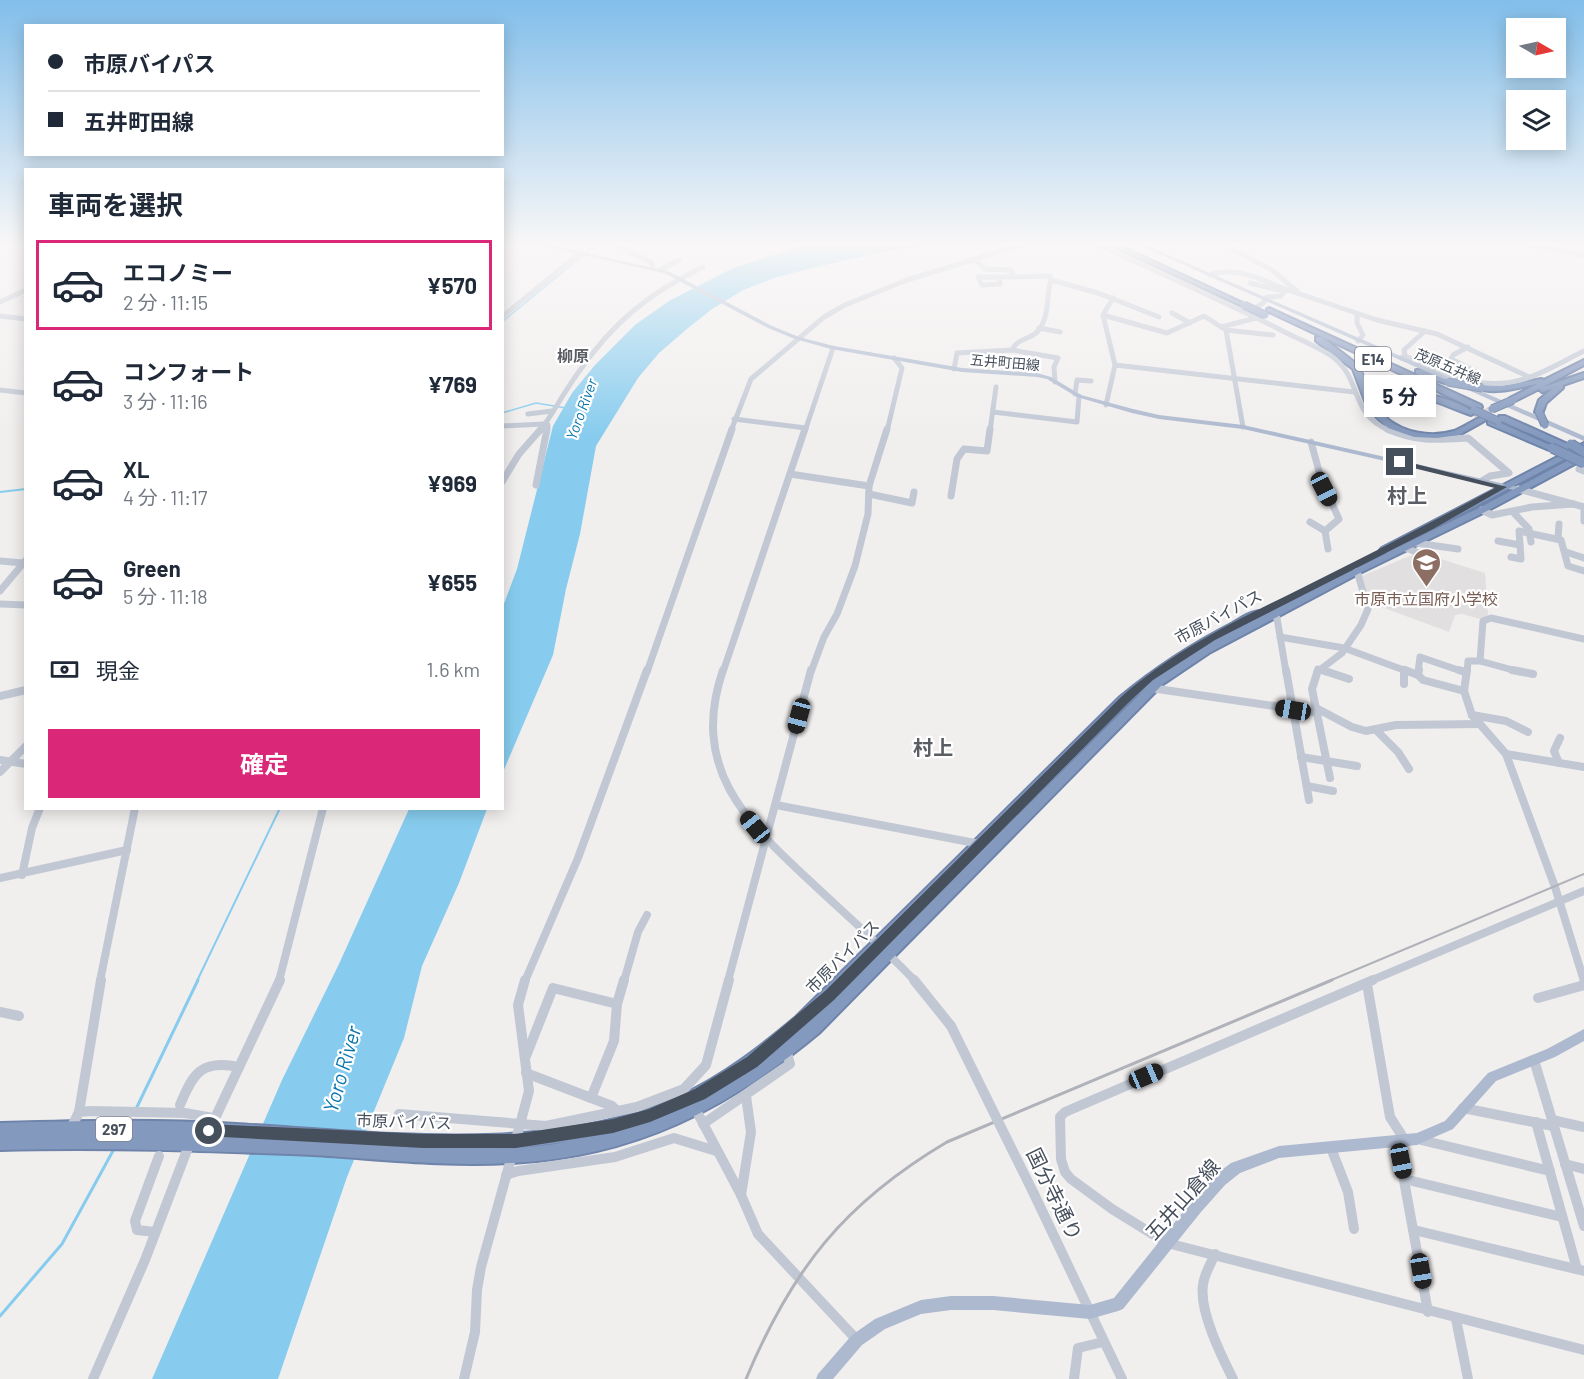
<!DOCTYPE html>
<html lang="ja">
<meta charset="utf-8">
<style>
body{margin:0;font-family:Barlow,"Noto Sans JP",sans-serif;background:#f6f6f7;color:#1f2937;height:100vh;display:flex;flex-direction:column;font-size:22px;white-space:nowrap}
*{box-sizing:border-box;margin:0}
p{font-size:20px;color:#747a83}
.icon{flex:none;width:33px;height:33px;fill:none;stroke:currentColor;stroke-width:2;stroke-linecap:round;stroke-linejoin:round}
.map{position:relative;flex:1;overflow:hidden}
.sheet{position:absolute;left:24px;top:168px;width:480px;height:642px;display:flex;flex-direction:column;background:#fff;border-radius:0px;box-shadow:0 3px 15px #0003}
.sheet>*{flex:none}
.guide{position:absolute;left:24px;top:24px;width:480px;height:132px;border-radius:0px;box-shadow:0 3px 15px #0003;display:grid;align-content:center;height:132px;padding:0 24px;background:#fff}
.needle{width:39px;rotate:99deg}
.controls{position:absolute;left:1506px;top:18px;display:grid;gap:12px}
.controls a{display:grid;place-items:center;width:60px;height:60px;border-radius:0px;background:#fff;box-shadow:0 3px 15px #0003;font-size:30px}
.end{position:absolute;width:27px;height:27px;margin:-14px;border:8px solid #464f5c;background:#fff;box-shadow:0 0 0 3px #fff}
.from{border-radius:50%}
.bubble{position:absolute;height:42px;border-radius:0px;background:#fff;box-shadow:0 3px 15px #0003;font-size:20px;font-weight:700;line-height:42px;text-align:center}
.car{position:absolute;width:18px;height:36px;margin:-18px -9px;border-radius:8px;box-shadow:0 0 4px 2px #0007;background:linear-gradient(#222 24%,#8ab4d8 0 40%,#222 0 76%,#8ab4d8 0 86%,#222 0)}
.guide b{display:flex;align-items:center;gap:21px;height:57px;font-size:22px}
.guide b+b{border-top:2px solid #e0e1e3}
.guide i{width:15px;height:15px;background:#1f2937}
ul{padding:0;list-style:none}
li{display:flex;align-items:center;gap:18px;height:90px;margin:0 12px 9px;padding:0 12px;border:3px solid transparent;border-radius:0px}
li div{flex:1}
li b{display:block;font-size:22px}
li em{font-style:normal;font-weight:700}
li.on{border-color:#db2777}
li>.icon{width:54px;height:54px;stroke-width:1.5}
h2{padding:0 24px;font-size:27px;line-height:72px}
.pay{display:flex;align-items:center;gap:15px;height:66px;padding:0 24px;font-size:22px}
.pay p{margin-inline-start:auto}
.primary-button{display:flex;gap:12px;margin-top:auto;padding:12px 24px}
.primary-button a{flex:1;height:69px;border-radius:0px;background:#db2777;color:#fff;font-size:24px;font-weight:700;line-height:69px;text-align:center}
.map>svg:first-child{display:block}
.education{fill:#e2dfe0}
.water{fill:#87ccee}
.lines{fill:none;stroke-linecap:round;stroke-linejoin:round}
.stream-far2{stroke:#87ccee;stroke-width:1.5}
.stream-far1{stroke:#87ccee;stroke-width:2}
.stream{stroke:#87ccee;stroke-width:3}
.highway-tunnel{stroke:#cfced1;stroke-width:7;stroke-dasharray:7 4;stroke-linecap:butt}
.highway-casing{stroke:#6f84aa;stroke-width:4}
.minor-far3{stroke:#c1c8d4;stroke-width:5}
.minor-far2{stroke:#c1c8d4;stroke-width:7}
.minor-far1{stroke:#c1c8d4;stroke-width:8}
.minor{stroke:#c1c8d4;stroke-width:10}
.major{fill:#adb9ce;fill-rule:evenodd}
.highway{fill:#8499be;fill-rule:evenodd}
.rail-far1{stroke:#b0b2b9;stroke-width:2}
.rail{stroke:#b0b2b9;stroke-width:3}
.highway-bridge-far1-casing{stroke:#6f84aa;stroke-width:9;stroke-linecap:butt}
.highway-bridge-casing{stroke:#6f84aa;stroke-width:11;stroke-linecap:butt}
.minor-bridge{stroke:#c1c8d4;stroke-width:10}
.highway-bridge-far1{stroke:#8499be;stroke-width:7}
.highway-bridge{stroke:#8499be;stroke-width:9}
.route{fill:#464f5c}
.labels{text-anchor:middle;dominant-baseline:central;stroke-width:4.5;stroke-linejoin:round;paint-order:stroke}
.far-street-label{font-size:14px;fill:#464f5c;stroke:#fff}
.shield{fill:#fff;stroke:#7e848d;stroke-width:1.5}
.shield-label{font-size:15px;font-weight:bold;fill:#464f5c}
.far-water-label{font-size:15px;font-style:italic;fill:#0876ac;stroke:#fff}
.far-quarter-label{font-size:16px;font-weight:bold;fill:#5a5d63;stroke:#fff}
.education-label{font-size:16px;fill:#785e54;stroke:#fff}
.street-label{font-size:16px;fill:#464f5c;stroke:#fff}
.quarter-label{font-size:20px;font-weight:bold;fill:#5a5d63;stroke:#fff}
.near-street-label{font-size:20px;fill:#464f5c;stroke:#fff}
.near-water-label{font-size:21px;font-style:italic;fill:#0876ac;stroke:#fff}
</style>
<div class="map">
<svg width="1584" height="1379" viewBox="0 0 1584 1379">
<rect width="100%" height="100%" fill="#f1eeee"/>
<path class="education" d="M1419,552L1485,573L1488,616L1480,619L1462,614L1455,615L1449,632L1376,605L1368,599L1362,576Z"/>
<g class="water">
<path d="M812,243H942L893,250L820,266L777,277L743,290L712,309L688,328L659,353L638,378L596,446L580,534L566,589L553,655L503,772L502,609L517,569L553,426L572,393L595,365L635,325L669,301L733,268Z"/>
<path d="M409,809H487L459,883L422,966L404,1038L347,1177L278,1379H152L282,1080L339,964Z"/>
</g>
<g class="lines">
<g class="stream-far2">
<path d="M502,322L598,243"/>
<path d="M502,413L536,403L566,408"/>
</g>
<g class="stream-far1">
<path d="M0,492L26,489"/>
<path d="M197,981L280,808"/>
</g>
<g class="stream">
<path d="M136,1109L198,980"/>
<path d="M0,1316L62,1244L114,1149"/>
</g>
<path class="highway-tunnel" d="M1475,418L1492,409"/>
<defs>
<g id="highway">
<path d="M1107,243H1114L1247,305L1242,306Z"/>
<path d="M1269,308L1481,405L1482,407L1481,409H1475L1267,311V309Z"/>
<path d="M1316,337H1322L1359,366L1375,407L1378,397C1386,394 1393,391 1401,391C1422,390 1459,401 1475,413L1471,415C1443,406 1415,387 1385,400L1383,408L1388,416L1386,418C1404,433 1431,438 1454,431C1462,428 1471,422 1479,418H1482L1486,420L1459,435L1437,438L1414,437L1388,428L1368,409L1353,369L1316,341Z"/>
<path d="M1584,360V365L1543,387L1584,373V378L1563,385V388L1546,403L1542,414H1539L1535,412L1539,400L1552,389L1542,392L1539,389L1513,402L1509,400L1510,398L1537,384C1522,387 1492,396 1478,388L1482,386H1504L1541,379L1544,380Z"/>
<path d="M1416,370H1422L1452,382L1448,384L1416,374Z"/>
<path d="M1499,416H1505L1572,446L1573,449L1584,443V449L1396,548L1479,508L1580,454H1584V459L1485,512L1360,573L1209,653L1163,684L819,1033C728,1109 633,1157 512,1163C446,1167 379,1159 313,1155C209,1151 104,1147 0,1150V1123C79,1121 157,1119 236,1124C374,1132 552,1156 680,1096C723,1076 759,1048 796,1017L1120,697C1155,668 1192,644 1233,623C1241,618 1253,610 1262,611L1263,615L1387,553L1382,552L1380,550L1382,548L1569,451L1499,420ZM1146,688L999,834L1128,703ZM566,1142C542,1147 517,1148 492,1149L518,1148Z"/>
<path d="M1488,420H1494L1556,448L1555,450H1549L1488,424Z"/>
</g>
</defs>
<use href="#highway" class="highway-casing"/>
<g class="minor-far3">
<path d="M613,243L652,263L653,269"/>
<path d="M1094,243C1154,270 1214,297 1273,326C1291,336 1312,344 1330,355C1364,378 1347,413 1390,431"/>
<path d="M1226,243L1234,250L1272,270L1297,291"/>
<path d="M1517,243L1584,255"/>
<path d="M975,259L985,269L1010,270L1014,275"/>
<path d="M660,270L679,260"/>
<path d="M1209,275C1237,266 1261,279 1287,290"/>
<path d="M978,277H999L1000,284L982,285Z"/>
<path d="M999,277L1050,276L1051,280"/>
<path d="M1250,283L1279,290"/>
<path d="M0,302L26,290"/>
<path d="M1250,311L1263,303L1267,297L1281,296L1284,291L1288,290L1377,320L1437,334L1529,377"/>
<path d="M1172,313L1190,323"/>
<path d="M1357,314V323L1363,335L1358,341"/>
<path d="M1103,315L1167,333L1204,316L1226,330L1243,427"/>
<path d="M0,316L26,319"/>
<path d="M502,317L580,253"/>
<path d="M1221,327L1256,318"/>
<path d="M1039,328L1060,332"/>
<path d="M1226,330L1273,335"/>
<path d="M1468,347L1453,355L1451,359L1480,374"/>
<path d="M1012,350C1017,338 1030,340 1038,331C1050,317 1046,296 1051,280L1098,293L1159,317"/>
<path d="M1405,356C1441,372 1480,392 1521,380C1543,374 1563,361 1584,351"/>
<path d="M1401,358L1405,356L1404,350L1425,331"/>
<path d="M1115,365L1354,392"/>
<path d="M954,369L957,353L1012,350L1058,358L1054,367L1055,382"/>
<path d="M0,390L26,393"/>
<path d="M1075,394L1077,380L1091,381"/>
<path d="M1106,405L1115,365L1103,315L1113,298"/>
<path d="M993,412L1077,422L1079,396"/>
<path d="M528,414L552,411"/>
<path d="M734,419L806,428"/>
<path d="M544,424L548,425L547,431"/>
<path d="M502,426L544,424"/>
<path d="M540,431C554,412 564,392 578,373C612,323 649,293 703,267"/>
<path d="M731,431L751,379L824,317L845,305L907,280L1028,243"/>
<path d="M805,431L833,348"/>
<path d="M887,431L902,368L894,358"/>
<path d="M990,431L996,387"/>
</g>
<g class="minor-far2">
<path d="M1387,429C1417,442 1436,440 1468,438L1509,473L1490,476L1482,481"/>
<path d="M1311,442L1322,482L1339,519L1325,531L1328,549"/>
<path d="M1579,469L1584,471"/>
<path d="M790,474L869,486"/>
<path d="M502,482L519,454L541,429"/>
<path d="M536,485L547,429"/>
<path d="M1518,489L1584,507"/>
<path d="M869,494L912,503L914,492"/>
<path d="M951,496L957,459L964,449L987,451L990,429"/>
<path d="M1482,510L1492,515L1532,507L1574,504"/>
<path d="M1584,511V521"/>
<path d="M1513,512L1529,529L1531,542"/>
<path d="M1310,522L1325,531"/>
<path d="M1558,538L1559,524"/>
<path d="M1498,541L1520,545"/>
<path d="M1416,543L1458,549"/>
<path d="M1406,548L1426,556"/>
<path d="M1566,552L1584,558"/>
<path d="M1511,557L1521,559L1519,531L1561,540L1568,566L1584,571"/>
<path d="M0,561L23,563"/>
<path d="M0,591L26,560"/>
<path d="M0,604L26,605"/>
<path d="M1273,615L1277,618L1286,672"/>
<path d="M1280,637L1344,648L1409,672"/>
<path d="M1480,661L1520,672"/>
<path d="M1318,669L1326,672"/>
<path d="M647,672L732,429"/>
<path d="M723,672L805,429"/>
<path d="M811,672L824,637L837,614L855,566L868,514L869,486L887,429"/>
<path d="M1317,672L1342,653L1361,625L1368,609L1357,571"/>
<path d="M1418,672L1420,657L1464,672"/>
<path d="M1467,672L1468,661H1480L1483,621L1491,618L1584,639"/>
</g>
<g class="minor-far1">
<path d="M723,670C690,767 744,820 810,881C845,914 882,946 915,981"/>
<path d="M1286,670L1309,800"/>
<path d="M1318,670L1312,689L1330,778"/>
<path d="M1322,670L1349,679"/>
<path d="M1404,670V684"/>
<path d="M1405,670L1418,675L1419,670"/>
<path d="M1459,670L1465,672"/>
<path d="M1467,670L1464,691L1472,715L1506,754L1555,887L1584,981"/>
<path d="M1512,670L1533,674"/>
<path d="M1418,675L1423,680L1464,691"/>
<path d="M1151,688L1315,712"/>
<path d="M0,696L26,690"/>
<path d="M1316,708L1352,727L1366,731L1396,725L1480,724"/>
<path d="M1472,715L1506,721L1528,732"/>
<path d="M1376,730L1398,752L1409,769"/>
<path d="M1506,754L1584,767"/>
<path d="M1301,757L1357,766"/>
<path d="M0,760L26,764"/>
<path d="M1559,763L1554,751L1560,738"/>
<path d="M0,772L26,746"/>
<path d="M1307,786L1333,791"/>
<path d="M776,805L980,844"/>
<path d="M22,875L32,828L40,808"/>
<path d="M0,878L127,850"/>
<path d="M100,981L135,808"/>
<path d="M279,981L323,808"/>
<path d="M525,981L578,858L647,670"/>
<path d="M624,981L638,932L647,915"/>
<path d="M728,981L811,670"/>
<path d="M1370,981L1584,891"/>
</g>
<g class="minor">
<path d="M914,980L951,1026"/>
<path d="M1373,980L1065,1112L1060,1117L1061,1159L1065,1172L1071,1179L1112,1209L1167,1243L1584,1350"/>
<path d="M1367,984L1390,1117L1406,1142"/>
<path d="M1538,998L1584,985"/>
<path d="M0,1012L19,1016"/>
<path d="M526,1056L553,988L617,1004"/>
<path d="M1534,1060L1584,1226"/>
<path d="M526,1073L612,1106L617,1111"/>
<path d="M591,1098L614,1041L617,1004L624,980"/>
<path d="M180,1105C193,1073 202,1059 239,1067"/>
<path d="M1463,1108L1553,1126"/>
<path d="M696,1110L741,1195L758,1234L857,1340"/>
<path d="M79,1112L101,980"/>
<path d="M399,1114L546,1126L637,1107L684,1089L706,1065L729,980"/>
<path d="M1552,1120L1584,1127"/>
<path d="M1536,1122L1577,1269"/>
<path d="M703,1124L790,1064L787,1053"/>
<path d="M71,1128L79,1112L91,1111L185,1113L213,1118"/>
<path d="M209,1131L280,980"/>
<path d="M1417,1139L1550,1171"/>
<path d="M1397,1142L1428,1312"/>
<path d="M515,1143L529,1091L518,1005L525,980"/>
<path d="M1331,1148L1348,1192L1354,1229"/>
<path d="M1565,1164L1584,1169"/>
<path d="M506,1175L518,1171L615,1157L674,1138L716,1151"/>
<path d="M1404,1179L1562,1217"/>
<path d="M1034,1194L1122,1379"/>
<path d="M741,1195L751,1132L746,1096"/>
<path d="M1414,1230L1584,1271"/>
<path d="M155,1232L137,1230L135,1221L159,1156"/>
<path d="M1215,1254C1211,1264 1204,1274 1203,1285C1199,1311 1221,1355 1233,1379"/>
<path d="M1456,1319L1468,1379"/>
<path d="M93,1379L145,1260L189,1145"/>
<path d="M464,1379L475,1332L477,1290L481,1267L512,1155"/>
<path d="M1074,1379L1078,1348L1103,1342"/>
</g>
<g class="major">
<path d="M529,243H538L668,271L772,326L799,337L834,346L962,368L1037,373L1051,377L1081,395L1133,409L1159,415L1243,425L1518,487L1522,489L1518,491L1243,429L1159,419L1132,413L1077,397L1047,379L1037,377L962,372L831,349L795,339L768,328L664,273Z"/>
<path d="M1134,243H1141L1584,436V441Z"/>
<path d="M1584,1029V1041L1555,1057L1496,1081L1453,1129L1421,1143L1417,1145L1279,1158L1240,1173L1225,1185L1201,1212L1123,1309L1118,1311L1090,1319L993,1310H951L921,1314L885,1329L862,1345L833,1379H816L818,1374L852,1335L875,1319L921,1300L951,1296H993L1090,1305L1114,1298L1191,1202L1215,1175L1231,1163L1279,1146L1417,1133L1445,1121L1488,1073L1547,1049Z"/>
</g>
<use href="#highway" class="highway"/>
<path class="rail-far1" d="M1329,981L1584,874"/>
<path class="rail" d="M746,1379C792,1269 844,1203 947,1142L1332,980"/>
<defs>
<g id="highway-bridge-far1">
<path d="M1244,305L1265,315"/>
<path d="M1448,382L1482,388"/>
<path d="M1492,409L1513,400"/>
<path d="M1474,410L1498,421"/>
<path d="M1539,412L1545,425"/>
</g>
<g id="highway-bridge">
<path d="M1571,444L1584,452"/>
<path d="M1552,448L1584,463"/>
</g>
</defs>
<use href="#highway-bridge-far1" class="highway-bridge-far1-casing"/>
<use href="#highway-bridge" class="highway-bridge-casing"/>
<path class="minor-bridge" d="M951,1026L1034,1194"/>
<use href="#highway-bridge-far1" class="highway-bridge-far1"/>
<use href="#highway-bridge" class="highway-bridge"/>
</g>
<linearGradient id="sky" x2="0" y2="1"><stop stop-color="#81beea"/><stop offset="0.56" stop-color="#f9f7f7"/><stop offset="1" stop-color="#f9f7f7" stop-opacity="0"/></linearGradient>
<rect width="1584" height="436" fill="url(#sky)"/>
<path class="route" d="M1400,460L1507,487L1433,529L1215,640L1153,680L1128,703L834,1000L757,1067L705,1099L650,1122L613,1133L516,1148H423L204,1136L202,1131L204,1126L209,1124L423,1134H516L613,1119L649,1109L695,1089L747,1057L825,991L1121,697C1174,650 1237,620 1300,589C1366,556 1431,523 1495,488L1397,464L1396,462Z"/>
<defs>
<symbol id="school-pin" viewBox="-11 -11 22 30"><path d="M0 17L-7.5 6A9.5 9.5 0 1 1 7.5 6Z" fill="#8d6e63" stroke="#fff"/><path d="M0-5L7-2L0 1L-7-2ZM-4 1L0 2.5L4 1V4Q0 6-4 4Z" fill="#fff"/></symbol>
</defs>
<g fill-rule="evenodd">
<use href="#school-pin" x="1410" y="546" width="33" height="45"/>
</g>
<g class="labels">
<g class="far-street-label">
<text transform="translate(1005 362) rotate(5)">五井町田線</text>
<text transform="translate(1448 366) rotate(23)">茂原五井線</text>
</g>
<g class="shield">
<rect x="1355" y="347" width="36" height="24" rx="4.5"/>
<rect x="96" y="1117" width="36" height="24" rx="4.5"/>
</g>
<g class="shield-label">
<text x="1373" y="359">E14</text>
<text x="114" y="1129">297</text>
</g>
<g class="far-water-label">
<text transform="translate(581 409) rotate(-70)">Yoro River</text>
</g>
<g class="far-quarter-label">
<text x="573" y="355">柳原</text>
</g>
<g class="education-label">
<text x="1426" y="598">市原市立国府小学校</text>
</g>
<g class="street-label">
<text transform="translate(1218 616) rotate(-28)">市原バイパス</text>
<text transform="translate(842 956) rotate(-45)">市原バイパス</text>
<text transform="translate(404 1121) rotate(2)">市原バイパス</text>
</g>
<g class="quarter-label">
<text x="1407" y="495">村上</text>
<text x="933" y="747">村上</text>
</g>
<g class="near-street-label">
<text transform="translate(1055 1194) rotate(64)">国分寺通り</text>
<text transform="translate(1182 1199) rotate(-48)">五井山倉線</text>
</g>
<g class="near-water-label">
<text transform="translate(341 1069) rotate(-74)">Yoro River</text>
</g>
</g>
</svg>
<div class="controls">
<a><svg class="needle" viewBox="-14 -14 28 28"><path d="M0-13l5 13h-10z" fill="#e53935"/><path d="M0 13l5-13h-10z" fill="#747a83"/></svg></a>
<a><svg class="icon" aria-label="layers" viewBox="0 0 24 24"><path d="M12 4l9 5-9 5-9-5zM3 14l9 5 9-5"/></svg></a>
</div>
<i class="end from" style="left:209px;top:1131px"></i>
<i class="end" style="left:1400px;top:462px"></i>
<div class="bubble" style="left:1364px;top:375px;width:72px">5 分</div>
<i class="car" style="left:1324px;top:489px;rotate:153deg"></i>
<i class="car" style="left:1293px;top:710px;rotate:279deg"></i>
<i class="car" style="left:799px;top:716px;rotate:195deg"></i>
<i class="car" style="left:755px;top:827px;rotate:321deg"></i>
<i class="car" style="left:1146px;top:1076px;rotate:67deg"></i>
<i class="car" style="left:1401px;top:1161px;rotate:169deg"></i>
<i class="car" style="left:1421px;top:1271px;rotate:170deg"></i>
<div class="guide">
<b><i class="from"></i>市原バイパス</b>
<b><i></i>五井町田線</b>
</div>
<section class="sheet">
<h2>車両を選択</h2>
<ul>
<li class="on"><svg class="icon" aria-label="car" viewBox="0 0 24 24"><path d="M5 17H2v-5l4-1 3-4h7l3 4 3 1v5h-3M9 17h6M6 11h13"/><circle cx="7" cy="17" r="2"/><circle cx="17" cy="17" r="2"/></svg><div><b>エコノミー</b><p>2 分 · 11:15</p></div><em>¥570</em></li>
<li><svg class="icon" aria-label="car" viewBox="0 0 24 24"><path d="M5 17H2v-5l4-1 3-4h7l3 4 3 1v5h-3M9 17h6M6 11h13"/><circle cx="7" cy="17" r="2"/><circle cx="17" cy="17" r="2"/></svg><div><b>コンフォート</b><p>3 分 · 11:16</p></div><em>¥769</em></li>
<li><svg class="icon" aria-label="car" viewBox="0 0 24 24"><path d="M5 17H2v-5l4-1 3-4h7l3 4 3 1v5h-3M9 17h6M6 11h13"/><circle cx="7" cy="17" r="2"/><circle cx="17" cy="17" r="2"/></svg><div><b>XL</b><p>4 分 · 11:17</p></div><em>¥969</em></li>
<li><svg class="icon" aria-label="car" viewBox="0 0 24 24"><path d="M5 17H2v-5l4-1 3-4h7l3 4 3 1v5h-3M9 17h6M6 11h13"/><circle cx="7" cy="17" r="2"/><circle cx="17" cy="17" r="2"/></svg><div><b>Green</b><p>5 分 · 11:18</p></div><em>¥655</em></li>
</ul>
<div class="pay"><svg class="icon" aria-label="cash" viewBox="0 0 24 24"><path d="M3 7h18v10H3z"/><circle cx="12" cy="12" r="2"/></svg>現金<p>1.6 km</p></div>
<div class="primary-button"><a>確定</a></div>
</section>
</div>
